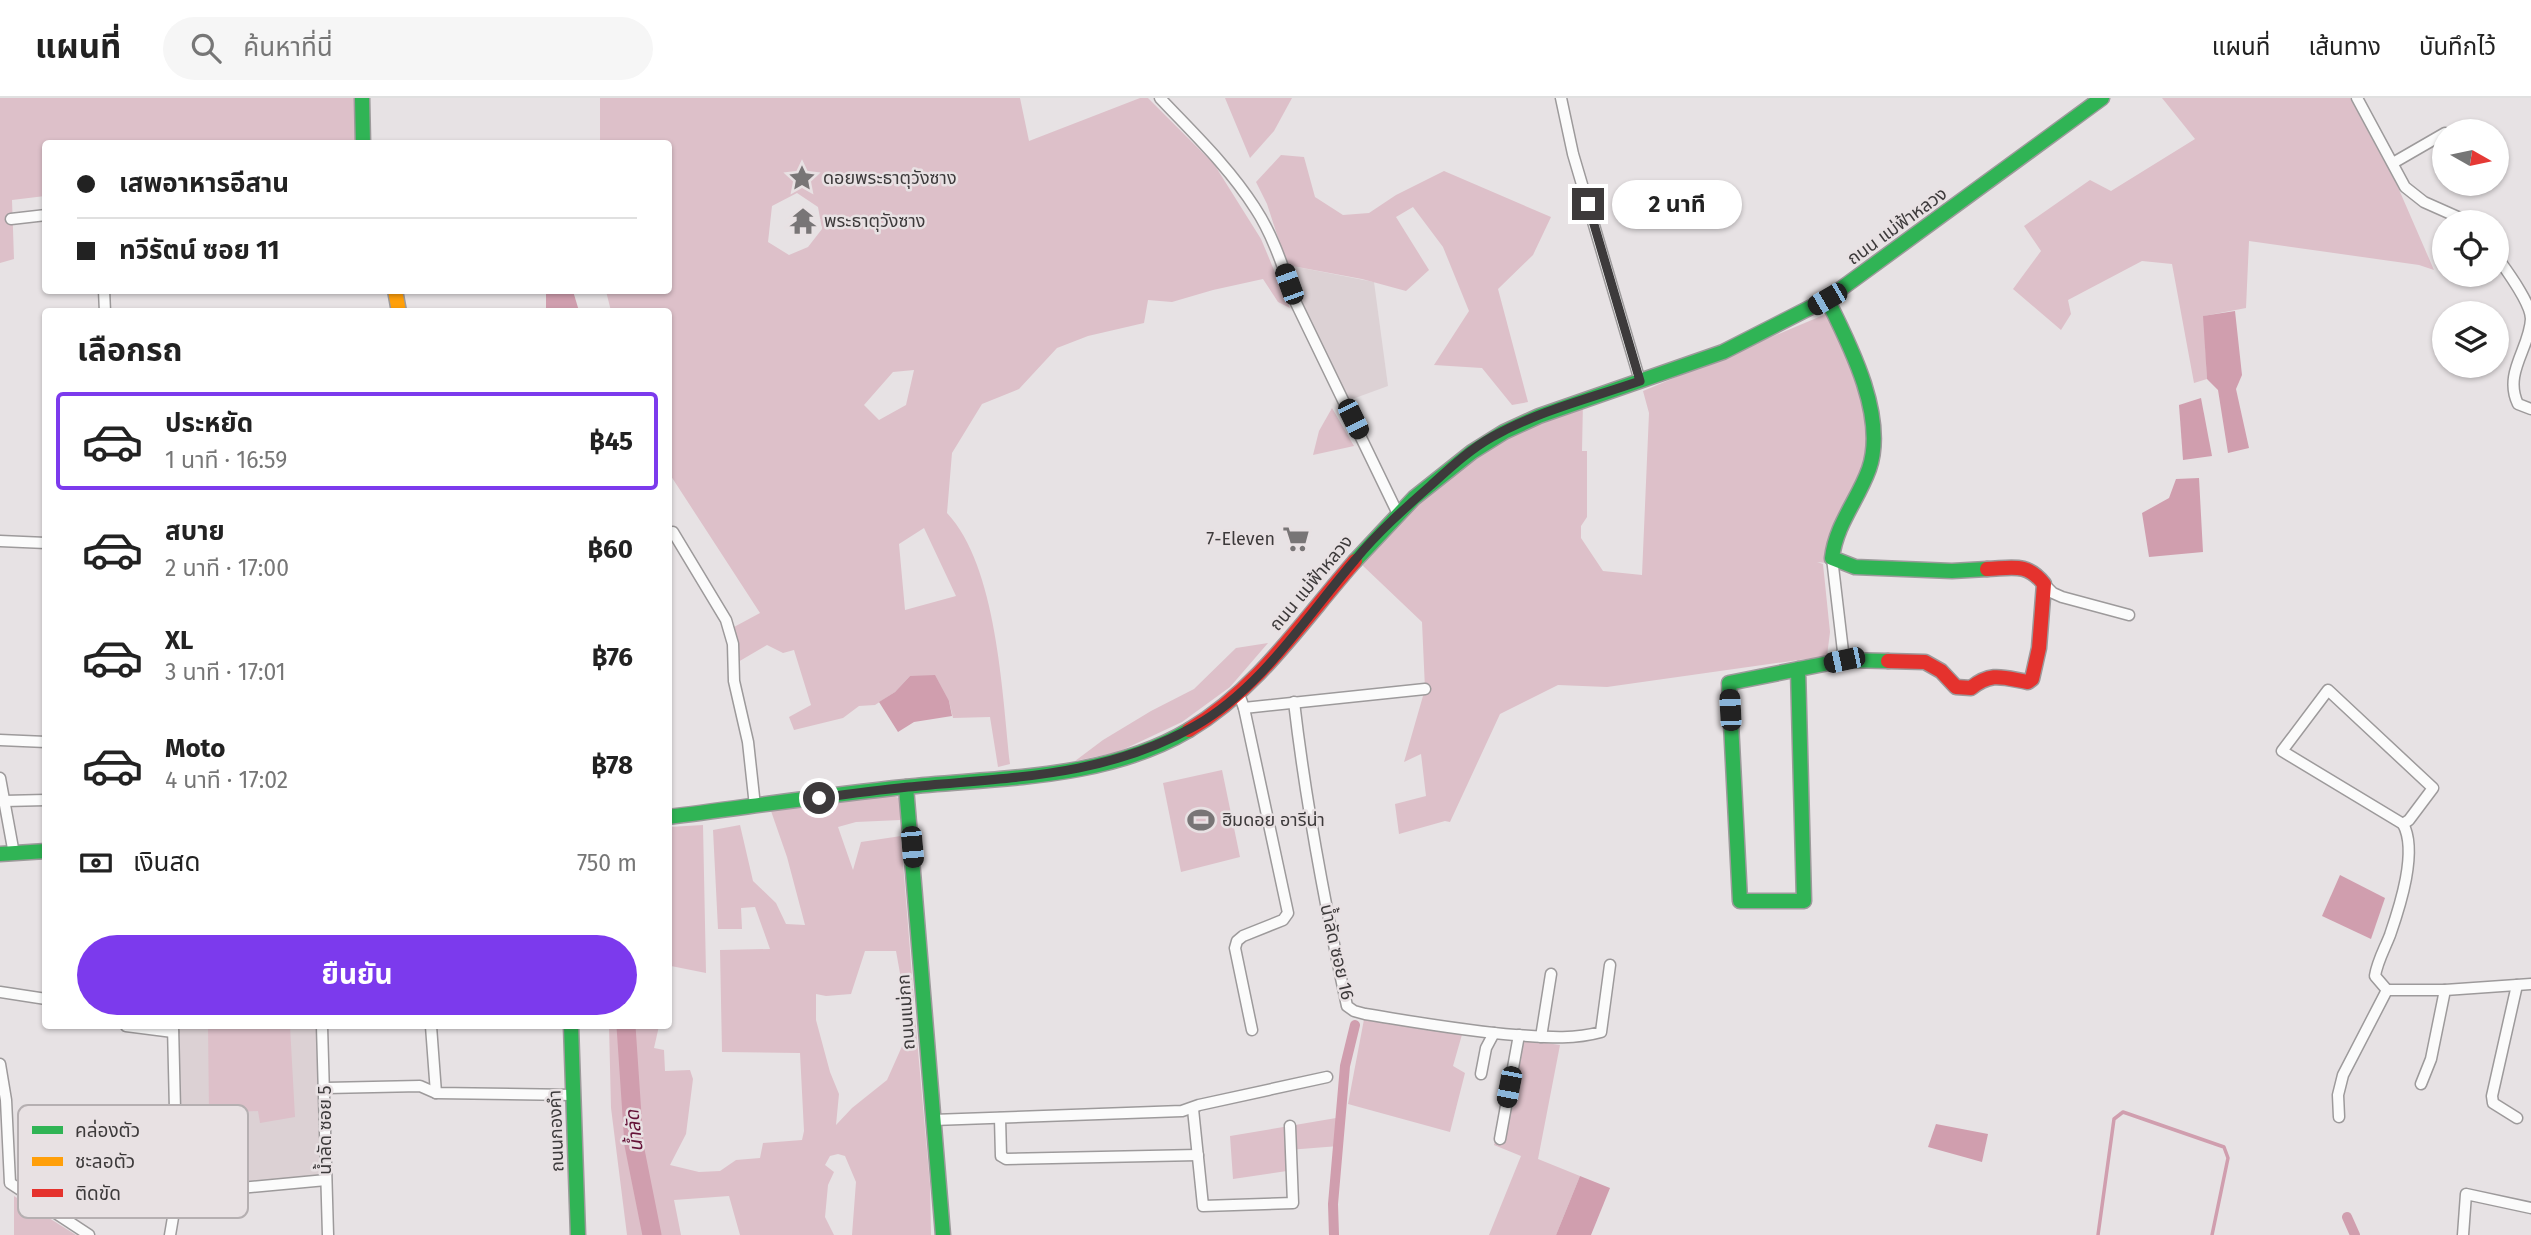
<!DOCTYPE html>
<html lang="th">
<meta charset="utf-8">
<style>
body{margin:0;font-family:"Fira Sans","Noto Sans Thai",sans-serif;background:#f6f6f6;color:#222;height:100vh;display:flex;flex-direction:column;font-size:26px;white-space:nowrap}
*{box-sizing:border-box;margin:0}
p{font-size:23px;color:#767676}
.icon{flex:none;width:38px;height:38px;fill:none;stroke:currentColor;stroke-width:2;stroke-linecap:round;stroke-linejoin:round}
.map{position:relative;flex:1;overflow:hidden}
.details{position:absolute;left:42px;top:210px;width:630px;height:721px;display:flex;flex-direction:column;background:#fff;border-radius:7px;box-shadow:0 2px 5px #0004}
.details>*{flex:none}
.guide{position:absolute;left:42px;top:42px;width:630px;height:154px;border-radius:7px;box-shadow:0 2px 5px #0004;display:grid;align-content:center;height:154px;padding:0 35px;background:#fff}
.needle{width:46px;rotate:99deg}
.buttons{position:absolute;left:2432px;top:21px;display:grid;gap:14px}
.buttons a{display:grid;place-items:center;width:77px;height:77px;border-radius:50%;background:#fff;box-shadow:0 2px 5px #0004;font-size:35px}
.end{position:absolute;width:32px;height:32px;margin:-16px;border:9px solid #3d3a3b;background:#fff;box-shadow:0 0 0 4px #fff}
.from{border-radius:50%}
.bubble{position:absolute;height:49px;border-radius:24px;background:#fff;box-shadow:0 2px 5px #0004;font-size:23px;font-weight:700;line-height:49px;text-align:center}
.car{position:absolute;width:21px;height:42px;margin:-21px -10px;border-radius:9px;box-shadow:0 0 5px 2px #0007;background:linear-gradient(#222 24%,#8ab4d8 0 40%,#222 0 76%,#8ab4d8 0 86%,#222 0)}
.guide b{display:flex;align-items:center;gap:24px;height:66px;font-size:26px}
.guide b+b{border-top:2px solid #e0e0e0}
.guide i{width:18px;height:18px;background:#222}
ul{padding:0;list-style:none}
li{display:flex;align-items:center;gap:21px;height:98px;margin:0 14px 10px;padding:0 21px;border:4px solid transparent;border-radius:7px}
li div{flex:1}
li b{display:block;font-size:26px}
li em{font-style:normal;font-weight:700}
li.on{border-color:#7c3aed}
li>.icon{width:63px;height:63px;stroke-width:1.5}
h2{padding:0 35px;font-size:32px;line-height:84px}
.pay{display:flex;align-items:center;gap:18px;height:77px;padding:0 35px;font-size:26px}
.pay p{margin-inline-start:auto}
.action{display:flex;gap:14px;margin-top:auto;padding:14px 35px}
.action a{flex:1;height:80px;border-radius:42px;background:#7c3aed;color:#fff;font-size:28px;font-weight:700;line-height:80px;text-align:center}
header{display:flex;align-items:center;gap:42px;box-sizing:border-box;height:98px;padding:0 35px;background:#fff;border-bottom:2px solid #e0e0e0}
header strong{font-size:33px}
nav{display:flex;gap:38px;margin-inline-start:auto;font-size:24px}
.search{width:490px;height:63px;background:#f6f6f6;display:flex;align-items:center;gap:18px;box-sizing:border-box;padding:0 24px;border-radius:38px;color:#767676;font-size:26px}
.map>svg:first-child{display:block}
.built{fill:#dcd1d4}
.green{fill:#ddc0c9;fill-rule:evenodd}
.water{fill:#d09eae}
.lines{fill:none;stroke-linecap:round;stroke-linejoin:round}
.stream{stroke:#d09eae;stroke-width:3.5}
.canal{stroke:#d09eae;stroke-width:10}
.river{stroke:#d09eae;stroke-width:19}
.street-casing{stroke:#9d9a9b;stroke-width:13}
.fast-casing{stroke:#9d9a9b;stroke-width:17}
.slow-casing{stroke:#9d9a9b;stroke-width:17}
.jam-casing{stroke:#9d9a9b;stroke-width:17}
.street{stroke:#fbfbfb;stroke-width:10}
.fast{stroke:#30b455;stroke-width:14}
.slow{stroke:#ff9f0a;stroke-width:14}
.jam{stroke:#e5322d;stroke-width:14}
.route{stroke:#3d3a3b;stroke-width:9}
.labels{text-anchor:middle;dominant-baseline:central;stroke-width:5;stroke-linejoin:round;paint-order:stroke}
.poi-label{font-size:18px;fill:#3d3a3b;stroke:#e8e1e3;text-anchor:start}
.street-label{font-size:18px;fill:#3d3a3b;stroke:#e8e1e3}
.water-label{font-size:19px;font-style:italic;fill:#651338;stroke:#e8e1e3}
.key{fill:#e8e1e3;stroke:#b5afb1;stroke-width:2}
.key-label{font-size:19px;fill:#3d3a3b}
</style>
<header>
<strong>แผนที่</strong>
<div class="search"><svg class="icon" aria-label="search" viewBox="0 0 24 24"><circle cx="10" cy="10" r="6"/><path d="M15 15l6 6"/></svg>ค้นหาที่นี่</div>
<nav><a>แผนที่</a><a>เส้นทาง</a><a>บันทึกไว้</a></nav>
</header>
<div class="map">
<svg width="2531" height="1137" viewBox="0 0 2531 1137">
<rect width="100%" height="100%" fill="#e7e2e4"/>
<g class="built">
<path d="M1287,167L1374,184L1388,288L1347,303L1301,204Z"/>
<path d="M173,928H322L326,1082L177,1096Z"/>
</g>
<g class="green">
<path d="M0,0H356L368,45L46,46L45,98L12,102L14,161L0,165Z"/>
<path d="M600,0H1020L1029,43L1140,0H1148L1214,66L1261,141L1290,210L1278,204L1263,181L1213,192L1172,204L1148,202L1144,225L1088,238L1057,250L1019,291L982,306L952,355L947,415C997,468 1002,594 1010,666L998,669L990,619L953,620L949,603L910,578L895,594L875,607L859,608L843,620L794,632L789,619L811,607L794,552L783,555L767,547L738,564L734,529L760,515L669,375L668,214L611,213L606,193L668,192V46H600ZM797,95L818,109L822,131L808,149L789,157L768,144L772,108ZM914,272L906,307L879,322L864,307L893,274ZM924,430L956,498L905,512L899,446Z"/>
<path d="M1225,0H1292L1274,33L1250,60Z"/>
<path d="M2162,0H2350L2397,87L2434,172L2419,167L2249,143L2246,210L2204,218L2207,281L2194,285L2172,166L2142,163L2068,202L2071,216L2061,232L2013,191L2041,153L2024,128L2090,82L2111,93L2195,41Z"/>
<path d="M1281,57L1304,59L1315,99L1343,117L1369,115L1396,97L1444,73L1551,119L1533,157L1498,191L1528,304L1512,307L1482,270L1434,267L1469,213L1443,149L1413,109L1396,119L1429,172L1406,193L1362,181L1287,167L1267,106L1256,84Z"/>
<path d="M1826,216L1846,239L1875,344L1832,460L1826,465L1817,464L1823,466L1830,534L1827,558L1607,589L1558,587L1500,616L1450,724L1445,723L1399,736L1395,706L1426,698L1421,656L1404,664L1425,591L1422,524L1360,465L1433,392L1494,345L1583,303L1582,353H1587V419L1581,428V440L1603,473L1642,477L1649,315L1643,293Z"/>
<path d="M1332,310L1354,348L1313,357L1319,333Z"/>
<path d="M1268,545L1230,589L1182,624L1118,654L1075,663L1103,642L1151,613L1194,591L1236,550Z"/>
<path d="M1222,672L1240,759L1181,774L1163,685Z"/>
<path d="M887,695L901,701L900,722L856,724L838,729L853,772L861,744L901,738L914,903L909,904L903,892L896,853H865L851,896L826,898L816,896V922L830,974L839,996L836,1027L852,1010L887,982L915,919L930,1086L931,1137H852L856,1084L845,1058L838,1056L830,1058L825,1067L834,1074L828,1087L825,1119L834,1137H740L729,1098L674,1102L681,1137H627L611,1010L609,928H659L654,950L664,952L665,973L690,972L693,981L686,1036L670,1067L699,1074L720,1073L736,1062L760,1060L763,1045L802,1042L804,1033L800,955L722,954L720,852L770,851L755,809L741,810L742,831H718L713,732L740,727L753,783L776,805L786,826L805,827L787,759L771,713Z"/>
<path d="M703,727L706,875L671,868L669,876V729Z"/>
<path d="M1365,916L1463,933L1453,968L1465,975L1450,1034L1348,1006Z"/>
<path d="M208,928H290L295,1019L260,1025L258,1013L238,1014V1028L215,1029L209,1017Z"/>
<path d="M1518,941L1560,947L1538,1061L1580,1078L1556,1137H1489L1521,1058L1494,1047L1509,1000Z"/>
<path d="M1342,1019L1339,1048L1288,1052L1287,1073L1233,1081L1230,1038Z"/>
<path d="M14,1098L76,1137H14Z"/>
</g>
<g class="water">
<path d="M546,193H573L579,213H546Z"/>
<path d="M2235,213L2242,277L2236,291L2249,350L2228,355L2218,292L2207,281L2203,218Z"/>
<path d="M2201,300L2212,358L2183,362L2179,307Z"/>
<path d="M2199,380L2203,454L2149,459L2142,415L2169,400L2176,381Z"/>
<path d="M935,577L949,603L952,618L914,624L898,634L879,604L895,594L910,578Z"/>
<path d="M2340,777L2385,800L2371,841L2322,818Z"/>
<path d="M1936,1026L1988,1036L1982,1064L1928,1049Z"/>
<path d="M1580,1078L1610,1090L1591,1137H1556Z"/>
</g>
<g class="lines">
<path class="stream" d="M2098,1137L2114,1021L2123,1014L2224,1049L2228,1060L2212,1137"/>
<g class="canal">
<path d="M2347,1119L2355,1137"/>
<path d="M1334,1137L1333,1106L1345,968L1355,927"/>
</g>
<path class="river" d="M626,928L634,1047L652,1137"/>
<defs>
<g id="street">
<path d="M1160,0C1193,35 1229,69 1255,110C1273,137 1284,172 1295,203L1398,416"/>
<path d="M1561,0L1573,56L1640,283"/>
<path d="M2357,0L2405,89L2424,104L2469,124"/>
<path d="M2393,65L2445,35"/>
<path d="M11,121L46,117"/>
<path d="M2497,159C2507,173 2531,205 2531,221C2530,250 2503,275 2518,306L2531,311"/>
<path d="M104,192L105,214"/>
<path d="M673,434L726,522L733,546L734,583L748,644L755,708"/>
<path d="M0,443L46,445"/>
<path d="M1832,460L1844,562"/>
<path d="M2044,486L2053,495L2062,499L2129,517"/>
<path d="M2328,592L2433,690L2409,722L2403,726L2282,653Z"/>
<path d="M1239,596L1244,610L1288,815L1283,822L1243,838L1237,843L1235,850L1252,932"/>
<path d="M1294,604C1306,707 1325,807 1347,908L1354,913L1365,916C1415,924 1464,933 1515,937C1545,939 1572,942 1601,934L1610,867"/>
<path d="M1244,610L1425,591"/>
<path d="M0,642L46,644"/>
<path d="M0,680L14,756"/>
<path d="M4,703L46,702"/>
<path d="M2387,892L2375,878C2377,864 2385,850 2390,837C2400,808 2418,753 2403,726"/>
<path d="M0,894L46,901"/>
<path d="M126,928L173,934"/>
<path d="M322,928L328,1137"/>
<path d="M431,928L436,995"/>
<path d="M1541,939L1551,876"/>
<path d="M0,966L6,1002L10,1085L89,1137"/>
<path d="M1481,976L1486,950L1494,935"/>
<path d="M2421,986L2431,961L2445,892"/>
<path d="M326,990L420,988L436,995L574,997"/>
<path d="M1193,1011L1203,1108L1293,1105L1290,1028"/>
<path d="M2339,1019L2338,997L2343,977L2387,892H2445L2531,886"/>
<path d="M1000,1020L1001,1058L1006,1061L1198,1057"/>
<path d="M2517,1020L2493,1005L2492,998L2517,887"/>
<path d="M933,1022L1182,1013L1199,1007L1327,979"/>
<path d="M1500,1041L1519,937"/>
<path d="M177,1096L326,1082"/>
<path d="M170,1137L177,1096L173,928"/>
<path d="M2463,1137L2466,1096L2531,1110"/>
</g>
<g id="fast">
<path d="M362,0L363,46"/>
<path d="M1827,201C1850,247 1887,319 1869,371C1858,402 1836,426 1832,460L1855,469L1952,473L1987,471"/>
<path d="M1355,463L1414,400L1472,354L1504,334L1539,318L1723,254L1827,201L2102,0"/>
<path d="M1798,571L1804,803H1740L1729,585L1844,562L1888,563"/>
<path d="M906,689L943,1137"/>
<path d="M668,719C747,709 826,697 905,689C1000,679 1105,682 1189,632"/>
<path d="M0,756L46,753"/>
<path d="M571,928L578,1137"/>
</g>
<path id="slow" d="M395,192L399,214"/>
<g id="jam">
<path d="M1888,563L1925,564L1941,573L1956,589L1971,590C1992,573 2004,580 2028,584L2032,581L2039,550L2044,486C2027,464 2012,470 1987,471"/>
<path d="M1189,632C1258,591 1303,522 1355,463"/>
</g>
</defs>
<use href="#street" class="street-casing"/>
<use href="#fast" class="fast-casing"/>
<use href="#slow" class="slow-casing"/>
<use href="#jam" class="jam-casing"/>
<use href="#street" class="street"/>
<use href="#fast" class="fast"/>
<use href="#slow" class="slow"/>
<use href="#jam" class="jam"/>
</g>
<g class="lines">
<path class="route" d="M819,700C848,696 878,692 908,689C1009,679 1103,680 1195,628C1261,591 1306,519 1355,462C1378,434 1404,411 1430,388C1450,370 1469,352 1492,339C1538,313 1591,300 1640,283L1588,106"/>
</g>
<defs>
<symbol id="sight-bare" viewBox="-9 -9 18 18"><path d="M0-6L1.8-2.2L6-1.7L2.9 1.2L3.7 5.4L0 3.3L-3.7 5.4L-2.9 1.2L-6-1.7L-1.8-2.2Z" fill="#787576" stroke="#e8e1e3" stroke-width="2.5" paint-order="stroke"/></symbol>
<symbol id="temple-bare" viewBox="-9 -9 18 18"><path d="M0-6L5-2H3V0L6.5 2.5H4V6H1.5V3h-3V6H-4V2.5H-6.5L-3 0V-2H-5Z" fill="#787576" stroke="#e8e1e3" stroke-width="2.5" paint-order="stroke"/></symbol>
<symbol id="supermarket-bare" viewBox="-9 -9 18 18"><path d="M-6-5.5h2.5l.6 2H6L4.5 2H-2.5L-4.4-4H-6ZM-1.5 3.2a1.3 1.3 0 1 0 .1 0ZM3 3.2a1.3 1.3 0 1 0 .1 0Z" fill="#787576" stroke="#e8e1e3" stroke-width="2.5" paint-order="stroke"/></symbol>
<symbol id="stadium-bare" viewBox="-9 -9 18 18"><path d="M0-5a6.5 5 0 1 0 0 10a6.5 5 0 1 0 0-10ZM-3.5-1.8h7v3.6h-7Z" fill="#787576" stroke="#e8e1e3" stroke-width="2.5" paint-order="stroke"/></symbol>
</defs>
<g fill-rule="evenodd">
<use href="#sight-bare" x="783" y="61" width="38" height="38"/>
<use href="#temple-bare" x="784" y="104" width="38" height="38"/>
<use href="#supermarket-bare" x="1277" y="422" width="38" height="38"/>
<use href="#stadium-bare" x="1182" y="703" width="38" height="38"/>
</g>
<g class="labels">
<g class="poi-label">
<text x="823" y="80">ดอยพระธาตุวังซาง</text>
<text x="824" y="123">พระธาตุวังซาง</text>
<text x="1275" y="441" text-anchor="end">7-Eleven</text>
<text x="1222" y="722">ฮิมดอย อารีน่า</text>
</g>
<g class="street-label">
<text transform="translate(1897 128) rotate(-36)">ถนน แม่ฟ้าหลวง</text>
<text transform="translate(1311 485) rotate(-50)">ถนน แม่ฟ้าหลวง</text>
<text transform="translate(1337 854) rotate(77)">น้ำลัด ซอย 16</text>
<text transform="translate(906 914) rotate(-94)">ถนนแม่กก</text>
<text transform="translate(325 1032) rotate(-90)">น้ำลัด ซอย 5</text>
<text transform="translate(556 1033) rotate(-92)">ถนนกองคำ</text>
</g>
<g class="water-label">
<text transform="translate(634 1033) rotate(-96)">น้ำลัด</text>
</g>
</g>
<rect x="18" y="1007" width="230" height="113" rx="10" class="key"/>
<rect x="32" y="1028" width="31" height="8" fill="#30b455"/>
<rect x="32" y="1059" width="31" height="9" fill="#ff9f0a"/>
<rect x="32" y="1091" width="31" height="8" fill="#e5322d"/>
<g class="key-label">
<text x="75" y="1039">คล่องตัว</text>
<text x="75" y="1070">ชะลอตัว</text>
<text x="75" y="1102">ติดขัด</text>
</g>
</svg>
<div class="buttons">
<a><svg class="needle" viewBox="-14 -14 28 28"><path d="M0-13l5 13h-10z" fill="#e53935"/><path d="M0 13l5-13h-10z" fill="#767676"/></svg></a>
<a><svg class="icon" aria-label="locate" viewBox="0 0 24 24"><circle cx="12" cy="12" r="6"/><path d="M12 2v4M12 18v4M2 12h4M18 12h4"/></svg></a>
<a><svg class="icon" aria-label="layers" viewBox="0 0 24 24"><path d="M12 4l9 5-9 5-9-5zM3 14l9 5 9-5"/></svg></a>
</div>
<i class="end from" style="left:819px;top:700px"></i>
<i class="end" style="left:1588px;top:106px"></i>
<div class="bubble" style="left:1612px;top:82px;width:130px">2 นาที</div>
<i class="car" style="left:1289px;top:186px;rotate:340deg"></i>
<i class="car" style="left:1827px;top:201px;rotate:240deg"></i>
<i class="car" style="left:1353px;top:321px;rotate:154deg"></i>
<i class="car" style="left:1844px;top:562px;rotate:258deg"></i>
<i class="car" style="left:1730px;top:612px;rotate:357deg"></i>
<i class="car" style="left:912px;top:749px;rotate:175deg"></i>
<i class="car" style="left:1509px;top:989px;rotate:191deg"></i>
<div class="guide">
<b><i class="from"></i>เสพอาหารอีสาน</b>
<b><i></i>ทวีรัตน์ ซอย 11</b>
</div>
<section class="details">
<h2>เลือกรถ</h2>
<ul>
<li class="on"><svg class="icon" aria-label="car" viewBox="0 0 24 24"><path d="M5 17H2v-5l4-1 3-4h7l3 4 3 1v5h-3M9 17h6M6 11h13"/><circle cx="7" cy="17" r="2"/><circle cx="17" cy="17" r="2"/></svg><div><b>ประหยัด</b><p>1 นาที · 16:59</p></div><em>฿45</em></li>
<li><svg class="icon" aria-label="car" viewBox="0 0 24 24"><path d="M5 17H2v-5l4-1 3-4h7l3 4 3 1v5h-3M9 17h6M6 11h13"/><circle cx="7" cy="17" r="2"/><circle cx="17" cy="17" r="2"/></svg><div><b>สบาย</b><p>2 นาที · 17:00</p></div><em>฿60</em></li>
<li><svg class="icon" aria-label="car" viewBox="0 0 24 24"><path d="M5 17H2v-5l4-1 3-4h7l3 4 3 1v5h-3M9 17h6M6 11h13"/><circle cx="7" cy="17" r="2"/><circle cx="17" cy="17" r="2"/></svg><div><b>XL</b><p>3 นาที · 17:01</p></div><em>฿76</em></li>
<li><svg class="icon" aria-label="car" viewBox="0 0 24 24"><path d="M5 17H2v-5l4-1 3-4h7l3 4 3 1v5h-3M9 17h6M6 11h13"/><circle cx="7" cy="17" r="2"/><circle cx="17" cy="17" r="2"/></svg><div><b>Moto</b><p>4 นาที · 17:02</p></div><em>฿78</em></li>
</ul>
<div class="pay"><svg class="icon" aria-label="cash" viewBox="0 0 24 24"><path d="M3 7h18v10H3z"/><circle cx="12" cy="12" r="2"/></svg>เงินสด<p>750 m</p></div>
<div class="action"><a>ยืนยัน</a></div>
</section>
</div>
